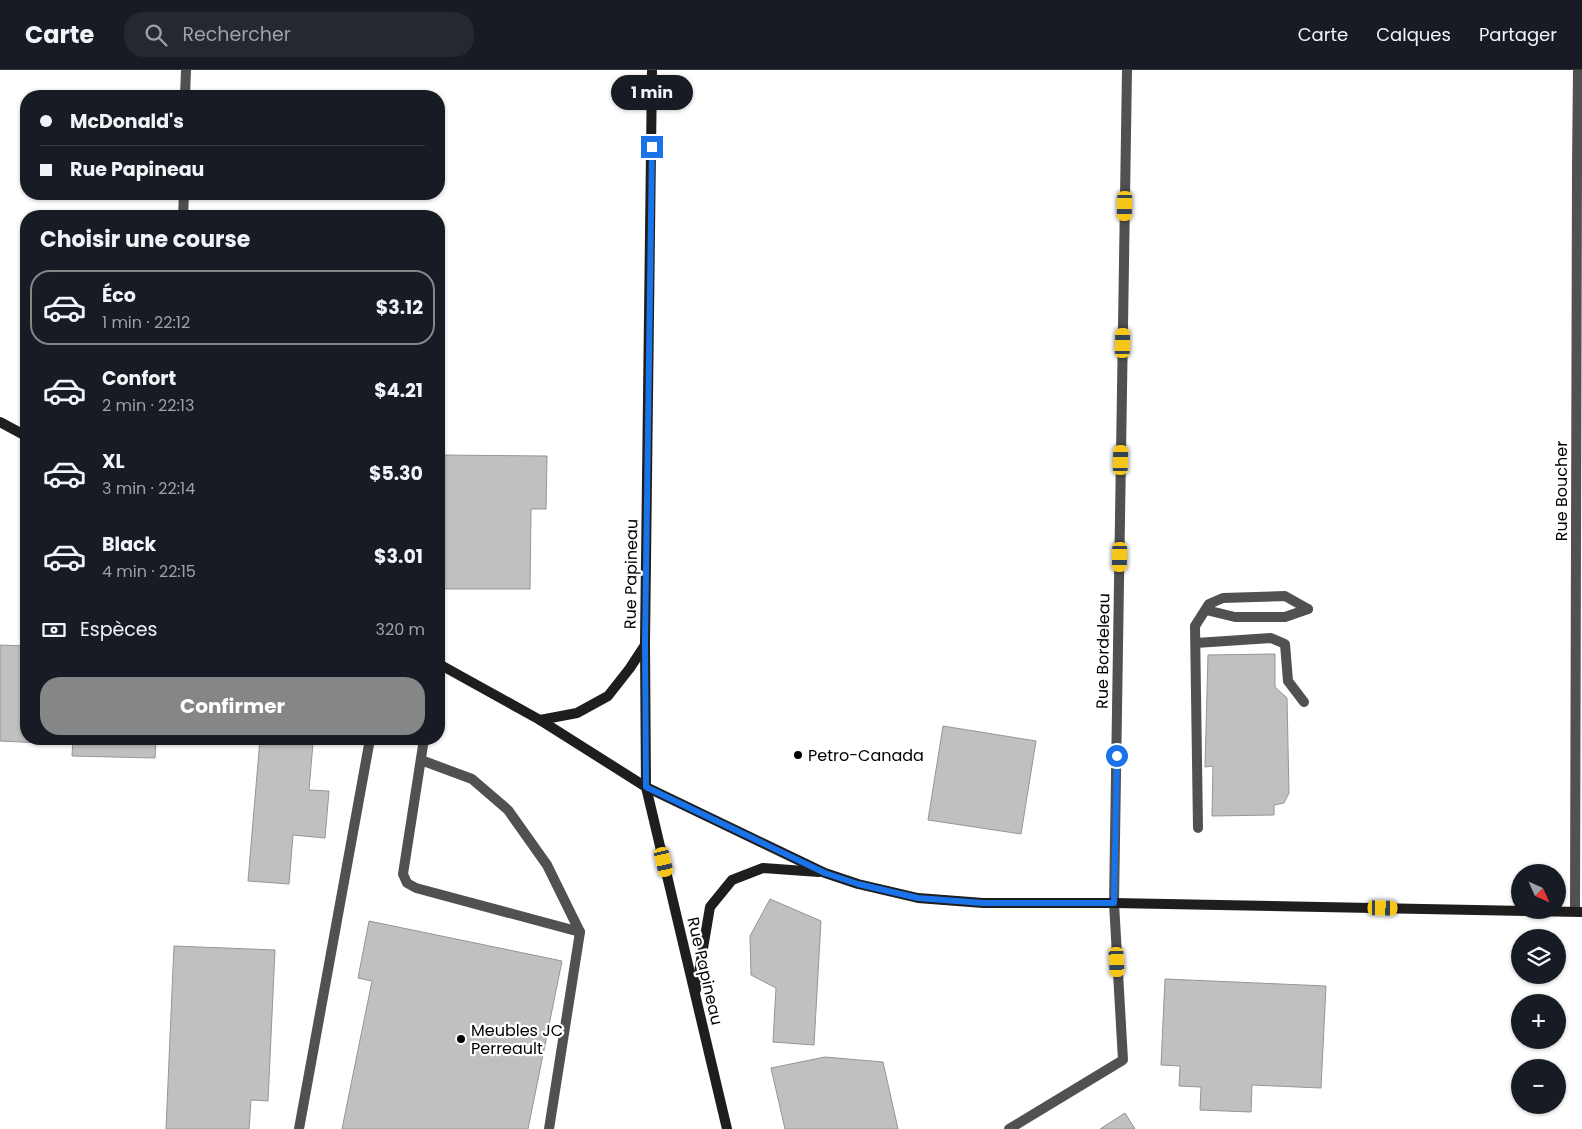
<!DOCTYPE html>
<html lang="fr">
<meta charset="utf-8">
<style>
body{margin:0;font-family:Poppins,sans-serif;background:#242831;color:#f1f3f6;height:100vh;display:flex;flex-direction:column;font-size:19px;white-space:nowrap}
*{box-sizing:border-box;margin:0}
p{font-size:16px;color:#9ea1a6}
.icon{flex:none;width:28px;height:28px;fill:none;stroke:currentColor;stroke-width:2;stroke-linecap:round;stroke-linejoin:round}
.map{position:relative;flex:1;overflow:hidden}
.side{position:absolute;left:20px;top:140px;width:425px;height:535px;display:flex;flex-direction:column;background:#171b24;border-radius:20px;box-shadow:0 1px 4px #0004}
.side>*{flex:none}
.guide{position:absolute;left:20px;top:20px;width:425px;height:110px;border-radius:20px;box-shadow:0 1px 4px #0004;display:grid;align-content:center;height:110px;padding:0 20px;background:#171b24}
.needle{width:32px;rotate:135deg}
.fabs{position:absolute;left:1511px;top:794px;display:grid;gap:10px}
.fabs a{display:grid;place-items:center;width:55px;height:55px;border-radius:50%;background:#171b24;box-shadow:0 1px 4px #0004;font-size:25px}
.end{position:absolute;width:22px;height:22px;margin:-11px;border:6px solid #1a73e8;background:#fff;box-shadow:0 0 0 2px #fff}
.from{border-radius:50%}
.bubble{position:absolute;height:35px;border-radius:18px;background:#171b24;box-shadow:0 1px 4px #0004;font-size:16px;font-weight:700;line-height:35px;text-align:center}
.car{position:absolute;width:15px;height:30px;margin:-15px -8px;border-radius:6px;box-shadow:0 0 4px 1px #0007;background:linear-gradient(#f5c518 24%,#345 0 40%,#f5c518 0 76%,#345 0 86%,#f5c518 0)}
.guide b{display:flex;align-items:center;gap:18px;height:48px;font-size:19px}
.guide b+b{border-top:1px solid #363941}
.guide i{width:12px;height:12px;background:#f1f3f6}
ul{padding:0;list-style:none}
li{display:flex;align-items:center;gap:15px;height:75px;margin:0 10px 8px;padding:0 10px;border:2px solid transparent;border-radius:20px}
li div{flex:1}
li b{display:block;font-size:19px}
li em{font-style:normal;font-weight:700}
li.active{border-color:#858687}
li>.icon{width:45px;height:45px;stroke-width:1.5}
h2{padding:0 20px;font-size:22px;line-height:60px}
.pay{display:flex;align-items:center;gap:12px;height:55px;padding:0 20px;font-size:19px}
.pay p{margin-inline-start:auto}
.action{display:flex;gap:10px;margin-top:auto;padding:10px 20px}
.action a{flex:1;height:58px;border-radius:20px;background:#858687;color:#fff;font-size:20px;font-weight:700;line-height:58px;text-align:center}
header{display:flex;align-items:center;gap:30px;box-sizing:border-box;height:70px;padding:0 25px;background:#171b24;border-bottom:1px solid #363941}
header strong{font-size:24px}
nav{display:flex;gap:28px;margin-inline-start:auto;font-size:18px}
.search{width:350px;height:45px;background:#242831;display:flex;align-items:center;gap:12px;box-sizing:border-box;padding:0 18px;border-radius:20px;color:#9ea1a6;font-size:19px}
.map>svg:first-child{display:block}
.building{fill:#c0c0c0;stroke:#959595}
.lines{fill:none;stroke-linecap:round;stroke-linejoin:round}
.lane{stroke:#515151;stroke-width:10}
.street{stroke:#515151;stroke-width:10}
.secondary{stroke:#1e1e1e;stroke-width:10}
.route{stroke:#1a73e8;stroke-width:6}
.poi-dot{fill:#000;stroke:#fff;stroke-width:2}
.labels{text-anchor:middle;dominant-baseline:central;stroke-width:4.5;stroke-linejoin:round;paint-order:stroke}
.street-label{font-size:16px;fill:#000;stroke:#fff}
.poi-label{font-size:16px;fill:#000;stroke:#fff;text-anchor:start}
</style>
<header>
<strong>Carte</strong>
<div class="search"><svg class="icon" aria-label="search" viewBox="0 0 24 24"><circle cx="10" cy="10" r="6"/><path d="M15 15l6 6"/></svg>Rechercher</div>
<nav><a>Carte</a><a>Calques</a><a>Partager</a></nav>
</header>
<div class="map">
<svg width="1582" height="1059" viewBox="0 0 1582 1059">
<rect width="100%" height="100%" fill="#fff"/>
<g class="building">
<path d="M439,385L547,386L546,439H531L530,519H439Z"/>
<path d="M0,575L26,576V669H42L41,673L0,671Z"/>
<path d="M1275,584V617L1287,628L1289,723L1284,733L1274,735V745L1212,746L1213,696L1205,697L1208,585Z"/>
<path d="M943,656L1036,671L1021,764L928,750Z"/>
<path d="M73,669H156L155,688L72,686Z"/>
<path d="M260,669L313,673L309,720L329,721L325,768L293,765L289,814L248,811Z"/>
<path d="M770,829L821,851L814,975L773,972L776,918L751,905L750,866Z"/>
<path d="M369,851L562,891L528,1059H342L372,911L358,908Z"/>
<path d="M174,876L275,880L268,1031L251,1030L249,1059H166Z"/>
<path d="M1165,909L1326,916L1321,1018L1252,1015L1251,1042L1200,1040L1201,1017L1179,1016L1180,996L1161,995Z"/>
<path d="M825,987L883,992L898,1059H785L771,998Z"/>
<path d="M1125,1043L1135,1059H1100Z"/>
</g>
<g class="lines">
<g class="lane">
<path d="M1206,540L1235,547H1285L1308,539"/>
<path d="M1196,573L1271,568L1285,574L1288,611L1304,632"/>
<path d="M421,690L472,709L508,740L547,795L580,862L416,818L407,813L403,804L424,669"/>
<path d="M1198,758L1195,556L1209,534L1223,528L1285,526L1308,539"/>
<path d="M299,1059L370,669"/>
<path d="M549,1059L580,862"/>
<path d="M1009,1059L1123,990L1114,833"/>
</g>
<g class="street">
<path d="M185,26L186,0"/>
<path d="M183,146L184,124"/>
<path d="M1114,833L1127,0"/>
<path d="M1575,841L1577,95L1578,0"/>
</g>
<g class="secondary">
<path d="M652,0L645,573L646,717L727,1059"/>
<path d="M0,352L26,366"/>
<path d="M439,594L540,650L646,717L825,803L858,814L918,828L983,833H1114L1582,842"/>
<path d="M540,650L577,643L608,626L630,598L645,575"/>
<path d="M696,920L710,837L732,810L763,798L819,802"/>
</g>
</g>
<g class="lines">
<path class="route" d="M652,77L645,573L646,717L825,803L858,814L918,828L983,833H1114L1117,686"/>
</g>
<g class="poi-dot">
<circle cx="798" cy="685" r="5"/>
<circle cx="461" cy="969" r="5"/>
</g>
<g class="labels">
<g class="street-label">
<text transform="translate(1561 421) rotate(-90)">Rue Boucher</text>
<text transform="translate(631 504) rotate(-89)">Rue Papineau</text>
<text transform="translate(1103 581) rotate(-89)">Rue Bordeleau</text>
<text transform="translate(705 901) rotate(77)">Rue Papineau</text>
</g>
<g class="poi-label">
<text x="808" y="685">Petro-Canada</text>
<text x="471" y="960">Meubles JC<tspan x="471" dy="18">Perreault</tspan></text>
</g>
</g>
</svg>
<div class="fabs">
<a><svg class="needle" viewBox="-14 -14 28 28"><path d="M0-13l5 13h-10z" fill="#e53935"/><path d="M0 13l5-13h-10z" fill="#9ea1a6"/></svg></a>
<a><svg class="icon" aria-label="layers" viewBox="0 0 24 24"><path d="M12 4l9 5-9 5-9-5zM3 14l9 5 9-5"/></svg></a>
<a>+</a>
<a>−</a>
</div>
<i class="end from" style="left:1117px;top:686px"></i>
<i class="end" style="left:652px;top:77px"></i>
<div class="bubble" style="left:611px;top:5px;width:82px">1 min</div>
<i class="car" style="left:1125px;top:136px;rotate:181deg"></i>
<i class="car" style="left:1123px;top:273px;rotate:1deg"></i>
<i class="car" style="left:1121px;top:390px;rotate:1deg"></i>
<i class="car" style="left:1120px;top:487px;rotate:181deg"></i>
<i class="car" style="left:664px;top:792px;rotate:167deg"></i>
<i class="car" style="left:1383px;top:838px;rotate:91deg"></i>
<i class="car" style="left:1117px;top:892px;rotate:177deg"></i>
<div class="guide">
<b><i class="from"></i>McDonald's</b>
<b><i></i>Rue Papineau</b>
</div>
<section class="side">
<h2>Choisir une course</h2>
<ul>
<li class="active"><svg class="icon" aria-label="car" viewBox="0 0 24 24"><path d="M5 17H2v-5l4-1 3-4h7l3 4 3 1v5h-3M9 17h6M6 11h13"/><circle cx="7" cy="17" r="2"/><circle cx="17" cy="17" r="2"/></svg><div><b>Éco</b><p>1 min · 22:12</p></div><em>$3.12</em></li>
<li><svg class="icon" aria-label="car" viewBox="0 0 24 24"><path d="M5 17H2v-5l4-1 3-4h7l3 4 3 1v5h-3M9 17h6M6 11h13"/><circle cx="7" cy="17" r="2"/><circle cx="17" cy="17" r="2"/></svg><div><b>Confort</b><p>2 min · 22:13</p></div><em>$4.21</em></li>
<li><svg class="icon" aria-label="car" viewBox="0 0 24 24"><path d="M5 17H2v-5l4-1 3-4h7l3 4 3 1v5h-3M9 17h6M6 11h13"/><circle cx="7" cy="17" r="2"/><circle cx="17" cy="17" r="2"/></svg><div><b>XL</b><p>3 min · 22:14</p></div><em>$5.30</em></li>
<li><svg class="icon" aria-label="car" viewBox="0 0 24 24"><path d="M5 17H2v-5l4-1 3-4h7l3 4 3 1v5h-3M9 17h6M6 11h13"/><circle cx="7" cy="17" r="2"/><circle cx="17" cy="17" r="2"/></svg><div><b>Black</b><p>4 min · 22:15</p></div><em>$3.01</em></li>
</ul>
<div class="pay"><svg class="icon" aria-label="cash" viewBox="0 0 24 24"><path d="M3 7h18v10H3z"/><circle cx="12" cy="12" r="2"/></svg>Espèces<p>320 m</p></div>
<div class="action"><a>Confirmer</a></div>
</section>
</div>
